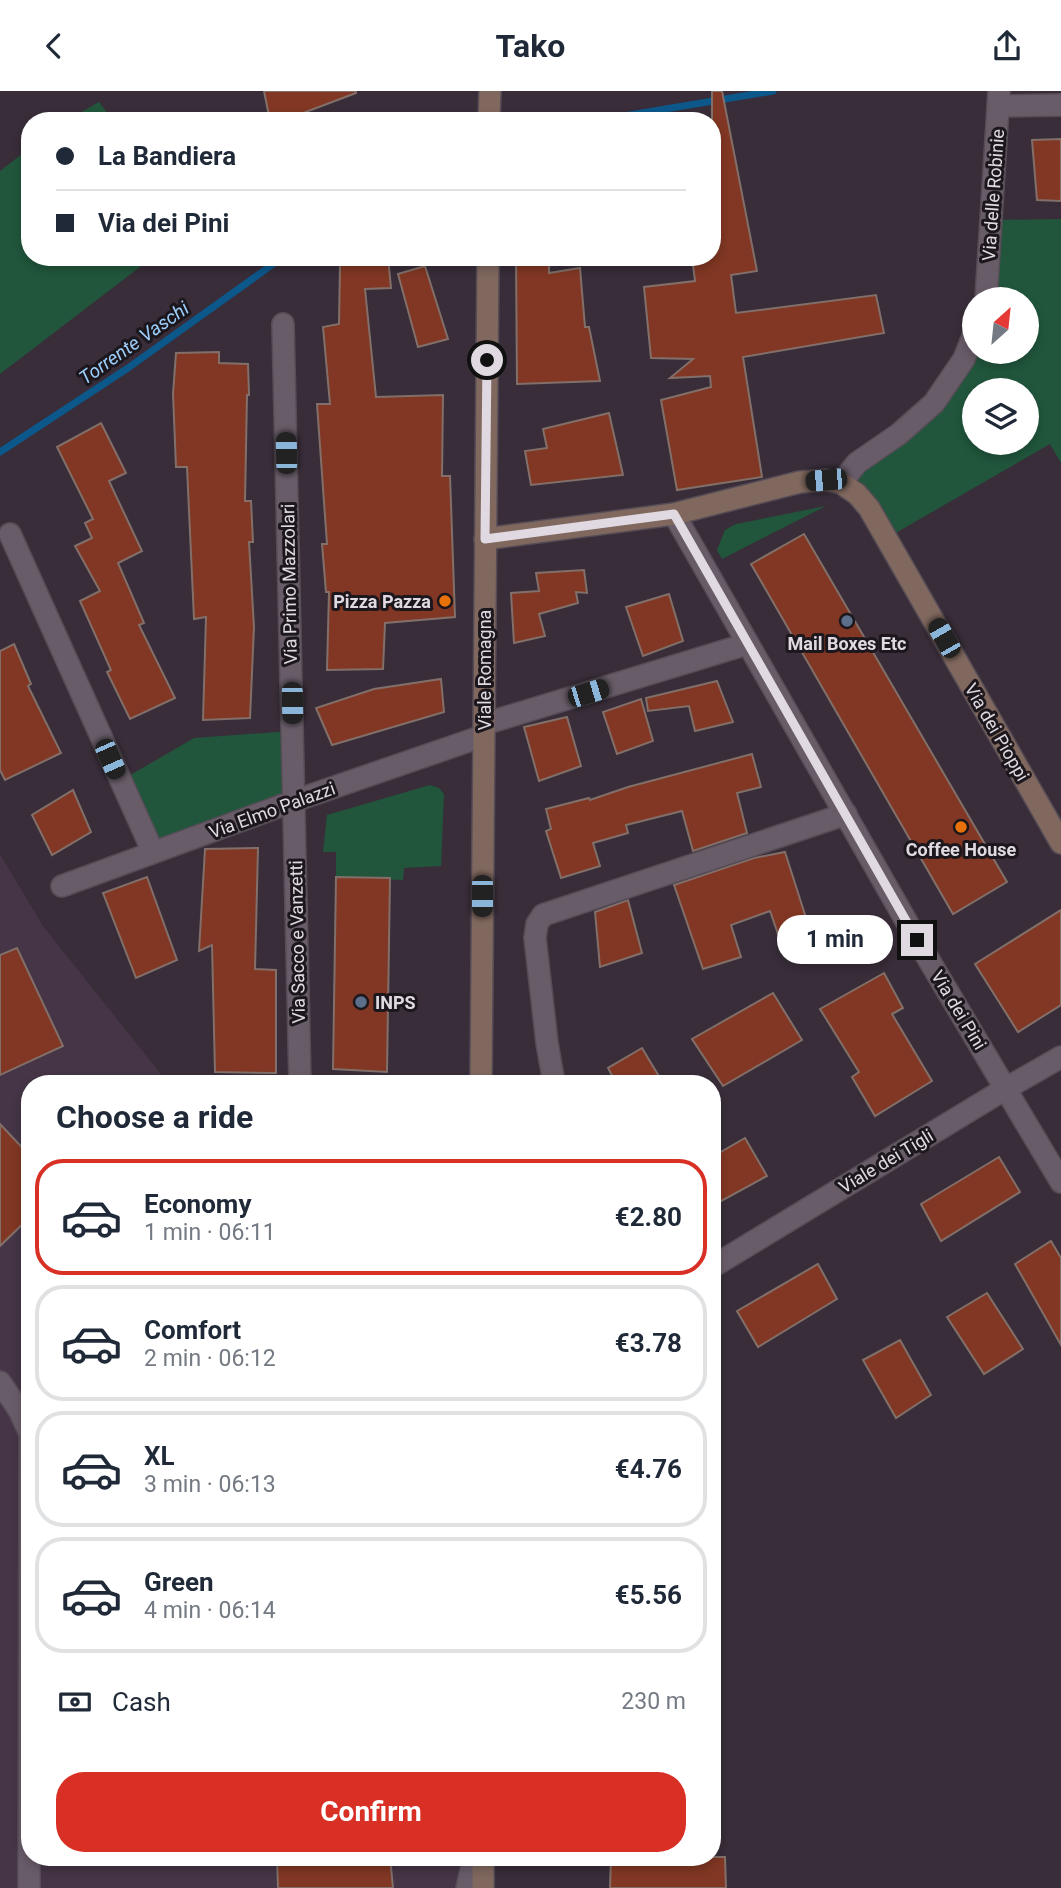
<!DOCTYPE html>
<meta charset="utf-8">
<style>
body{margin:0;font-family:Roboto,sans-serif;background:#f2f2f3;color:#1f2937;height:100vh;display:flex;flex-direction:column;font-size:26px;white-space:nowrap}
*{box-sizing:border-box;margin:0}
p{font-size:23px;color:#747a83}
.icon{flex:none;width:38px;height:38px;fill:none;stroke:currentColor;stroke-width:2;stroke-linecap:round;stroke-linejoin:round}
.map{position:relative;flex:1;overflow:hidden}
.panel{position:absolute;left:21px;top:984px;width:700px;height:791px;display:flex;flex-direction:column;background:#fff;border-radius:28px;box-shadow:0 4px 10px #0003}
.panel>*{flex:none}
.hud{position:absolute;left:21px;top:21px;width:700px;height:154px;border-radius:28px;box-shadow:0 4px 10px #0003;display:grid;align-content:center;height:154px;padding:0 35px;background:#fff}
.needle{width:46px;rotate:27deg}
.buttons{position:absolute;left:962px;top:196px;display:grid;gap:14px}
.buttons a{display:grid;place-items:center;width:77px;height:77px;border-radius:50%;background:#fff;box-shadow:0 4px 10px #0003;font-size:35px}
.end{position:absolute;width:32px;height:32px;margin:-16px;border:9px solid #e0d9e1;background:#111;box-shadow:0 0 0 4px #111}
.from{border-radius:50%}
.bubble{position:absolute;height:49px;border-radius:24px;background:#fff;box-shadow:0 4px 10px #0003;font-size:23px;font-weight:700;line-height:49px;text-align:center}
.car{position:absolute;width:21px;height:42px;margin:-21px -10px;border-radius:9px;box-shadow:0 0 5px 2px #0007;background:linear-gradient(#222 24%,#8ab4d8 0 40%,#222 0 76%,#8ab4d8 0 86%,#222 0)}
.hud b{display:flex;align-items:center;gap:24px;height:66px;font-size:26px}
.hud b+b{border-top:2px solid #e0e1e3}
.hud i{width:18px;height:18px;background:#1f2937}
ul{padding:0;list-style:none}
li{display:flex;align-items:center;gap:21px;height:116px;margin:0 14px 10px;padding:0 21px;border:4px solid #e0e1e3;border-radius:28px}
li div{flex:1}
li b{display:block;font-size:26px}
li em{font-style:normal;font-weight:700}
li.active{border-color:#d93025}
li>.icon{width:63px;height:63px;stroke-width:1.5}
h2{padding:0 35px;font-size:32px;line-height:84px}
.pay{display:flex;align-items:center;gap:18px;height:77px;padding:0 35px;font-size:26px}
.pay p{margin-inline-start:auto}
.button{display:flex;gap:14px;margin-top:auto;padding:14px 35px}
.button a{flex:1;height:80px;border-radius:28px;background:#d93025;color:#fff;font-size:28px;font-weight:700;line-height:80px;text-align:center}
header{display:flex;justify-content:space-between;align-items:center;height:91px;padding:0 35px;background:#fff;font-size:32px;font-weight:700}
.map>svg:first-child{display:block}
.built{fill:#453546}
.green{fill:#21563c;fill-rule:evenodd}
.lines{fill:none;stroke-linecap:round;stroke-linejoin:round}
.stream{stroke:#0c588b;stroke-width:7}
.building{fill:#813723;stroke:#826f69;stroke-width:2}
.street-casing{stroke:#554c56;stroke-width:24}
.secondary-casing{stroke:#554c56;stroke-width:24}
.street{stroke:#685c69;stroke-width:21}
.secondary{stroke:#80685e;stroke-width:21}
.route{stroke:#e0d9e1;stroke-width:9}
.food-dot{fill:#e8710a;stroke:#1c171d;stroke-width:2.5}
.service-dot{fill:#5c6f8a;stroke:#1c171d;stroke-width:2.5}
.labels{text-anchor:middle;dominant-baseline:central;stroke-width:6;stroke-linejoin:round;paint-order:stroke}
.street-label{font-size:18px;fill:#e0d9e1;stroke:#1c171d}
.poi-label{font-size:18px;font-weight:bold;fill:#e0d9e1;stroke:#1c171d}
.water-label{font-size:19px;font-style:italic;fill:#9ccffc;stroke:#1c171d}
</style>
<header><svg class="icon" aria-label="back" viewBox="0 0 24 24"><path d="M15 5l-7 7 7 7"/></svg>Tako<svg class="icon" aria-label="share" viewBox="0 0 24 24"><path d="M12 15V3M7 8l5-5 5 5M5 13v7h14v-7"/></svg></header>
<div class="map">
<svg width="1061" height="1797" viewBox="0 0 1061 1797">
<rect width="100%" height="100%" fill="#382d39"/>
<path class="built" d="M0,763L43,835L168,992H30V1766H465V1797H0Z"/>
<g class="green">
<path d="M99,11L113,30H66Z"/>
<path d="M30,57V166H153L0,283V80Z"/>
<path d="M1061,128V372L1050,353L887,447L841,392L975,261H1027V208H986L992,129ZM975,299H1027V352H975Z"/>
<path d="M826,415L722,468L717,459L725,439L736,433Z"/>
<path d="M292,640L294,710L153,761L120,690L194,647Z"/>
<path d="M430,694L439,697L444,703L441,775L404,777L403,789L336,786V761H323L327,724Z"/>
</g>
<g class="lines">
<g class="stream">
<path d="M594,30L773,0"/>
<path d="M0,361L128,277L283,166"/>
</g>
</g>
<g class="building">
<path d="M264,0H356V2L282,30H270Z"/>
<path d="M712,0H722L757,180L731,184L736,222L876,204L884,242L743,266L762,386L677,399L661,309L711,296L710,285L670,287L693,268L651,267L644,196L695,190L692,166H712Z"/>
<path d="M1061,48V110L1037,109L1032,49Z"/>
<path d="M352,166H388L391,197L365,198L376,306L443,304L442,385H450L455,526L385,532L383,578L327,579L329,501H326L322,453H327L317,313H330L323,236L339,233L340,174L352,172Z"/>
<path d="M516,166H549V182L580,177L585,236H589L600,290L517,293Z"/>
<path d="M425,175L448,248L418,256L398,183Z"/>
<path d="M219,261V272L248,273L249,304H247L245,410H251L253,451H249L254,536L250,627L203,629L206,526L194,528L187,376H176L173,303L176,262Z"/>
<path d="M609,322L623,384L531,394L525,360L547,357L543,338Z"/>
<path d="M101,332L126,382L109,390L142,460L118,472L144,532L139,534L175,607L130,628L107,581L111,579L80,510L100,500L75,455L92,447L85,432L93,428L57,356Z"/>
<path d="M804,443L1007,791L953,823L751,473Z"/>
<path d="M584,479L587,502L576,501L578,512L539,523L545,545L514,552L511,502L539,500L536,482Z"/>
<path d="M669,503L683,550L643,565L626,516Z"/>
<path d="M14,553L31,593L28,595L61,662L5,689L0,679V560Z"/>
<path d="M441,588L444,621L332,654L316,617L374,598Z"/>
<path d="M717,590L733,631L695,640L689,615L648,620L646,607Z"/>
<path d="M641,608L653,650L617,663L603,621Z"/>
<path d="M567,626L581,675L539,690L524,636Z"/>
<path d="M752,663L761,696L737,702L747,742L693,760L682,720L626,734L628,742L593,752L600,775L561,787L546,740L551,738L546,718L589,707L590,709L628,696Z"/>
<path d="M73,699L91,741L52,764L32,724Z"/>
<path d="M258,757L255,878L276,879V982L215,981L212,854L199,860L205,758Z"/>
<path d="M785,761L808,833L778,843L770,820L731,834L741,866L703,878L674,794L754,767Z"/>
<path d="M147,786L177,869L136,887L103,802Z"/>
<path d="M336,786L390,787L387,981L333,978Z"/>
<path d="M628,809L642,862L600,876L595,821Z"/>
<path d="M1061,819V914L1018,941L975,873Z"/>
<path d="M17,857L63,955L0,984V864Z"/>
<path d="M884,882L903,917L892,923L932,990L875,1025L852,986L859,981L820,918Z"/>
<path d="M773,902L802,949L723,995L692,948Z"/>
<path d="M642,957L663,992H616L608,977Z"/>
<path d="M0,1033L30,1065V1126L0,1155Z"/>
<path d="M745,1047L767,1085L712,1115V1066Z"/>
<path d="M999,1066L1020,1101L941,1150L921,1113Z"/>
<path d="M1051,1150L1061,1167V1254L1015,1173Z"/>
<path d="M818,1173L837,1208L758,1256L737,1220Z"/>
<path d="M987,1202L1023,1258L984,1283L947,1226Z"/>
<path d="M900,1249L931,1304L896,1327L863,1269Z"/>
<path d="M277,1766H390L393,1797H278Z"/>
<path d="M611,1766H725L726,1797H610Z"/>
</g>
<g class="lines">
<defs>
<g id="street">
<path d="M999,15L1061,14"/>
<path d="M986,208L999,0"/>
<path d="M283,233L300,992"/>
<path d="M841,392L857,372L899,343L934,312L964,268L975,240"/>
<path d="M674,423L917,849L1061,1091"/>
<path d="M10,443L153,761"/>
<path d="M484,633L747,553"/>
<path d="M62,795L294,710L483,645"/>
<path d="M554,992L547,952L535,847L537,833L543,824L846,723"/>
<path d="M712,1176L1005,998L1061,966"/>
<path d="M0,1291L19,1319L30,1343L29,1797"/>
<path d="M467,1797L474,1766"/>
</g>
<g id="secondary">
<path d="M489,30L490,0"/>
<path d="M485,448L674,423L800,391L826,389L841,392L857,403L869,417L1061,752"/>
<path d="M481,992L488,166"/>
<path d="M483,1766V1797"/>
</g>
</defs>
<use href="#street" class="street-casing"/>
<use href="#secondary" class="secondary-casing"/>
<use href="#street" class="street"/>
<use href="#secondary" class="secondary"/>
</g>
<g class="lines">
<path class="route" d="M487,269L485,448L674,423L917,849"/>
</g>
<g class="food-dot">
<circle cx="445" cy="510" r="7"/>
<circle cx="961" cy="736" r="7"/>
</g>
<g class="service-dot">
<circle cx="847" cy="530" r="7"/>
<circle cx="361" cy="911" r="7"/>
</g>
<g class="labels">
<g class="street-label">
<text transform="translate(993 104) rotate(-86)">Via delle Robinie</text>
<text transform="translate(289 493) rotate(-91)">Via Primo Mazzolari</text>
<text transform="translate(484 579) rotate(-90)">Viale Romagna</text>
<text transform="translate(997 641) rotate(60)">Via dei Pioppi</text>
<text transform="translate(272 719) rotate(-20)">Via Elmo Palazzi</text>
<text transform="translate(297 851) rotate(-91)">Via Sacco e Vanzetti</text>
<text transform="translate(959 919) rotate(59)">Via dei Pini</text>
<text transform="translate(886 1070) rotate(-31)">Viale dei Tigli</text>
</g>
<g class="poi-label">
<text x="431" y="510" text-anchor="end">Pizza Pazza</text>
<text x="847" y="552">Mail Boxes Etc</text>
<text x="961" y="758">Coffee House</text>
<text x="375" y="911" text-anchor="start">INPS</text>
</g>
<g class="water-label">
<text transform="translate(134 252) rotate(-35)">Torrente Vaschi</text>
</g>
</g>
</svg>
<div class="buttons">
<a><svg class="needle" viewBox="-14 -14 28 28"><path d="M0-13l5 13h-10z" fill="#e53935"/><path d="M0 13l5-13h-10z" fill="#747a83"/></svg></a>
<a><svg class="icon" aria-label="layers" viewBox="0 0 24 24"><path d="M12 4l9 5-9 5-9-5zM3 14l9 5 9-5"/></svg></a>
</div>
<i class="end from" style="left:487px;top:269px"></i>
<i class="end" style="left:917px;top:849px"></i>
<div class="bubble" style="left:777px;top:824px;width:116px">1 min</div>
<i class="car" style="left:286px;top:362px;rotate:359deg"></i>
<i class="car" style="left:826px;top:389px;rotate:265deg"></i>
<i class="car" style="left:944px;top:547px;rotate:330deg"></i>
<i class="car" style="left:588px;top:602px;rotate:73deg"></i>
<i class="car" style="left:292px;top:612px;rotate:179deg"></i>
<i class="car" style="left:110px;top:668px;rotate:156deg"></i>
<i class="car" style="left:482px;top:805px;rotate:180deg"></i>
<div class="hud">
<b><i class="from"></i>La Bandiera</b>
<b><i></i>Via dei Pini</b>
</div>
<section class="panel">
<h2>Choose a ride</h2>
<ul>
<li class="active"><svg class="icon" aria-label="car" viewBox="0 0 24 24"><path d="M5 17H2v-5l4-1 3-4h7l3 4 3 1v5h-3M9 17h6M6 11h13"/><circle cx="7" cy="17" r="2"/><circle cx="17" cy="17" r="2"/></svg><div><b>Economy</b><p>1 min · 06:11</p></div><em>€2.80</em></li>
<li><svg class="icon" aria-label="car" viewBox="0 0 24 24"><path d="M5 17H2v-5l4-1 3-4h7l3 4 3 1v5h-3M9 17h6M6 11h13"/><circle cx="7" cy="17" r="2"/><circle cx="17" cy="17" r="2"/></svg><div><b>Comfort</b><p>2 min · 06:12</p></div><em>€3.78</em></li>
<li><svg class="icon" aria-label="car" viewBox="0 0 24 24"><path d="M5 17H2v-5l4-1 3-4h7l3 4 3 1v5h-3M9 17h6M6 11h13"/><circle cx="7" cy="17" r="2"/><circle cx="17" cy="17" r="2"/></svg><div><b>XL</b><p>3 min · 06:13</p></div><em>€4.76</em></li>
<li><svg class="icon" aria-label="car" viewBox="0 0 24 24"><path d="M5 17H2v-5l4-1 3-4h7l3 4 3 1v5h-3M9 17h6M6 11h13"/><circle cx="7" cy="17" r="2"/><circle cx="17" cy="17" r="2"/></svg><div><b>Green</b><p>4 min · 06:14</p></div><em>€5.56</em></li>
</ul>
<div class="pay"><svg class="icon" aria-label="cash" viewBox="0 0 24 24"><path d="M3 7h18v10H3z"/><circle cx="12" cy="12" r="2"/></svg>Cash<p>230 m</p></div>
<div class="button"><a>Confirm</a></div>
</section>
</div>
